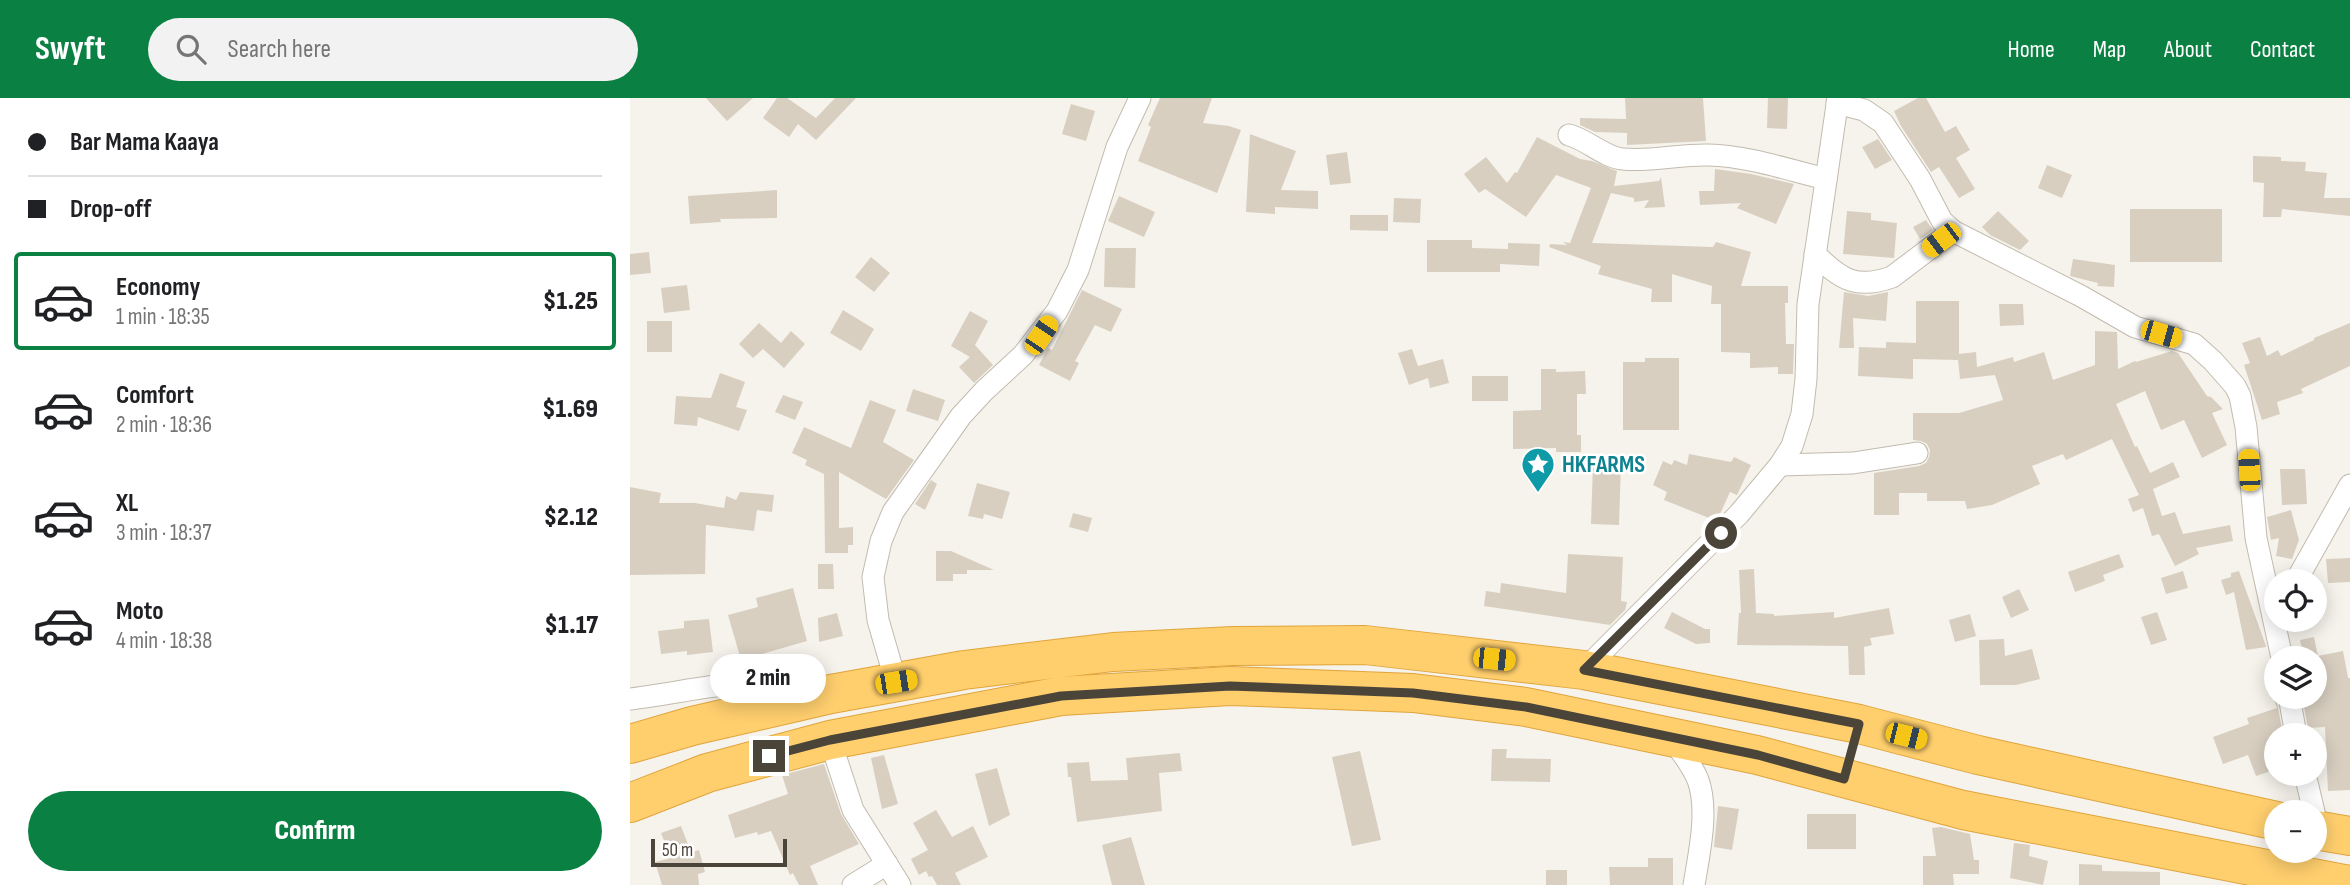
<!DOCTYPE html>
<meta charset="utf-8">
<style>
body{margin:0;font-family:"Sofia Sans Condensed",sans-serif;background:#f2f2f2;color:#202124;height:100vh;display:flex;flex-direction:column;font-size:26px;white-space:nowrap}
*{box-sizing:border-box;margin:0}
p{font-size:23px;color:#757577}
.icon{flex:none;width:38px;height:38px;fill:none;stroke:currentColor;stroke-width:2;stroke-linecap:round;stroke-linejoin:round}
.map{position:relative;flex:1;overflow:hidden}
.sheet{display:flex;flex-direction:column;background:#fff;width:630px}
.sheet>*{flex:none}
.banner{display:grid;align-content:center;height:154px;padding:0 28px;background:#fff}
.buttons{position:absolute;left:1634px;top:471px;display:grid;gap:14px}
.buttons a{display:grid;place-items:center;width:63px;height:63px;border-radius:50%;background:#fff;box-shadow:0 4px 18px #0003;font-size:35px}
.scale{position:absolute;left:21px;bottom:18px;width:136px;box-sizing:border-box;padding-left:7px;border:4px solid #4b4439;border-top:0;font-size:19px;line-height:24px;white-space:nowrap;color:#4b4439;-webkit-text-stroke:5px #fff;paint-order:stroke}
.end{position:absolute;width:32px;height:32px;margin:-16px;border:9px solid #4b4439;background:#fff;box-shadow:0 0 0 4px #fff}
.from{border-radius:50%}
.bubble{position:absolute;height:49px;border-radius:24px;background:#fff;box-shadow:0 4px 18px #0003;font-size:23px;font-weight:800;line-height:49px;text-align:center}
.car{position:absolute;width:21px;height:42px;margin:-21px -10px;border-radius:9px;box-shadow:0 0 5px 2px #0007;background:linear-gradient(#f5c518 24%,#345 0 40%,#f5c518 0 76%,#345 0 86%,#f5c518 0)}
.banner b{display:flex;align-items:center;gap:24px;height:66px;font-size:26px}
.banner b+b{border-top:2px solid #e0e0e0}
.banner i{width:18px;height:18px;background:#202124}
ul{padding:0;list-style:none}
li{display:flex;align-items:center;gap:21px;height:98px;margin:0 14px 10px;padding:0 14px;border:4px solid transparent;border-radius:7px}
li div{flex:1}
li b{display:block;font-size:26px}
li em{font-style:normal;font-weight:800}
li.on{border-color:#0b8043}
li>.icon{width:63px;height:63px;stroke-width:1.5}
.primary-button{display:flex;gap:14px;margin-top:auto;padding:14px 28px}
.primary-button a{flex:1;height:80px;border-radius:42px;background:#0b8043;color:#fff;font-size:28px;font-weight:800;line-height:80px;text-align:center}
header{display:flex;align-items:center;gap:42px;box-sizing:border-box;height:98px;padding:0 35px;background:#0b8043;color:#fff}
header strong{font-size:33px}
nav{display:flex;gap:38px;margin-inline-start:auto;font-size:24px}
.search{width:490px;height:63px;background:#f2f2f2;display:flex;align-items:center;gap:18px;box-sizing:border-box;padding:0 24px;border-radius:38px;color:#757577;font-size:26px}
main{display:flex;flex:1;min-height:0}
.map>svg:first-child{display:block}
.building{fill:#d8cfc1}
.lines{fill:none;stroke-linecap:round;stroke-linejoin:round}
.street-casing{stroke:#c2bbae;stroke-width:23}
.highway-casing{stroke:#e0a43c;stroke-width:40}
.street{stroke:#fff;stroke-width:21}
.highway{stroke:#ffcf6e;stroke-width:38}
.route{stroke:#4b4439;stroke-width:9}
.labels{text-anchor:middle;dominant-baseline:central;stroke-width:5;stroke-linejoin:round;paint-order:stroke}
.culture-label{font-size:24px;font-weight:bold;fill:#0d838f;stroke:#fff;text-anchor:start}
</style>
<header>
<strong>Swyft</strong>
<div class="search"><svg class="icon" aria-label="search" viewBox="0 0 24 24"><circle cx="10" cy="10" r="6"/><path d="M15 15l6 6"/></svg>Search here</div>
<nav><a>Home</a><a>Map</a><a>About</a><a>Contact</a></nav>
</header>
<main>
<section class="sheet">
<div class="banner">
<b><i class="from"></i>Bar Mama Kaaya</b>
<b><i></i>Drop-off</b>
</div>
<ul>
<li class="on"><svg class="icon" aria-label="car" viewBox="0 0 24 24"><path d="M5 17H2v-5l4-1 3-4h7l3 4 3 1v5h-3M9 17h6M6 11h13"/><circle cx="7" cy="17" r="2"/><circle cx="17" cy="17" r="2"/></svg><div><b>Economy</b><p>1 min · 18:35</p></div><em>$1.25</em></li>
<li><svg class="icon" aria-label="car" viewBox="0 0 24 24"><path d="M5 17H2v-5l4-1 3-4h7l3 4 3 1v5h-3M9 17h6M6 11h13"/><circle cx="7" cy="17" r="2"/><circle cx="17" cy="17" r="2"/></svg><div><b>Comfort</b><p>2 min · 18:36</p></div><em>$1.69</em></li>
<li><svg class="icon" aria-label="car" viewBox="0 0 24 24"><path d="M5 17H2v-5l4-1 3-4h7l3 4 3 1v5h-3M9 17h6M6 11h13"/><circle cx="7" cy="17" r="2"/><circle cx="17" cy="17" r="2"/></svg><div><b>XL</b><p>3 min · 18:37</p></div><em>$2.12</em></li>
<li><svg class="icon" aria-label="car" viewBox="0 0 24 24"><path d="M5 17H2v-5l4-1 3-4h7l3 4 3 1v5h-3M9 17h6M6 11h13"/><circle cx="7" cy="17" r="2"/><circle cx="17" cy="17" r="2"/></svg><div><b>Moto</b><p>4 min · 18:38</p></div><em>$1.17</em></li>
</ul>
<div class="primary-button"><a>Confirm</a></div>
</section>
<div class="map">
<svg width="1720" height="787" viewBox="0 0 1720 787">
<rect width="100%" height="100%" fill="#f6f3ec"/>
<g class="building">
<path d="M76,0H123L97,23Z"/>
<path d="M147,0H157L186,20L205,0H226L186,42L168,26L159,39L133,20Z"/>
<path d="M530,0H582L573,25L599,28L611,32L587,95L508,63L521,29L518,27Z"/>
<path d="M995,0H1073L1076,43L997,47V35L965,34L950,27V20L996,21Z"/>
<path d="M1138,0H1158L1157,31L1137,30Z"/>
<path d="M1288,0H1296L1315,34L1326,28L1340,52L1326,60L1345,91L1329,100L1309,69L1301,74L1271,28L1264,13Z"/>
<path d="M441,6L465,13L456,43L432,36Z"/>
<path d="M620,36L666,53L651,92L688,93V111L645,109V116L616,114Z"/>
<path d="M907,39L950,61L962,63L987,73L984,88L1029,83L1031,79L1035,109L1014,110L1019,102L1004,104V100L981,95L962,145L1083,149L1086,144L1121,154L1111,188H1158V205H1155L1156,246H1164L1163,276H1148V269L1120,270V255L1091,254V206H1081L1082,188L1042,176V204H1021L1022,191L968,176L971,168L919,149L920,146L937,147L933,144L940,145L961,90L926,77L896,119L855,91L849,95L834,76L856,59L877,85L885,74L887,75Z"/>
<path d="M1248,41L1262,62L1245,71L1232,49Z"/>
<path d="M717,54L721,85L700,87L696,57Z"/>
<path d="M1623,58L1651,59V63L1676,64L1675,73L1697,75L1694,100H1720V118L1652,111L1651,119H1633L1634,85L1623,84Z"/>
<path d="M1417,67L1442,77L1432,100L1408,90Z"/>
<path d="M1085,71L1121,76L1164,86L1146,126L1107,110L1111,105L1070,107L1069,93H1084Z"/>
<path d="M147,92V120L90,121L91,124L60,126L58,98Z"/>
<path d="M489,98L525,114L514,139L478,123Z"/>
<path d="M764,100L791,101L790,125L763,124Z"/>
<rect x="1500" y="111" width="92" height="53"/>
<path d="M1217,113L1241,115V122L1267,125L1264,160L1213,156Z"/>
<path d="M1368,113L1399,143L1390,152L1360,137L1352,129Z"/>
<path d="M720,117H758V133L720,132Z"/>
<path d="M1296,122L1303,132L1290,141L1283,129Z"/>
<path d="M797,142H842V150L878,151V145L910,146L909,168L870,166V174H797Z"/>
<path d="M475,150H506L505,190L474,189Z"/>
<path d="M19,154L21,175L0,177V156Z"/>
<path d="M241,159L260,175L244,194L225,179Z"/>
<path d="M1443,161L1485,167L1484,189L1467,188L1468,185L1440,178Z"/>
<path d="M57,187L60,212L34,215L31,190Z"/>
<path d="M452,192L492,211L481,234L465,227L445,263L449,265L440,283L409,267L418,250L422,252Z"/>
<path d="M1214,194L1238,198L1258,194L1256,223L1223,220L1224,250H1209Z"/>
<path d="M1286,203H1329V256L1346,254L1347,269L1383,259L1384,264L1414,254L1423,282L1465,267V233L1487,234L1488,271L1505,263L1506,264L1542,253L1548,255L1577,298L1581,299L1593,311L1582,315L1597,347L1572,360L1554,322L1531,332L1515,293L1486,306L1505,349L1507,348L1520,375L1543,364L1550,379L1523,391L1532,418L1545,414L1553,436L1600,427L1603,443L1566,450L1569,456L1545,468L1529,436L1522,438L1513,410L1503,414L1498,401L1509,397L1482,341L1436,362L1433,356L1402,368L1410,386L1362,407L1337,411L1335,403H1297V395H1269V417H1244V375L1289,368L1296,365L1299,359L1300,352L1297,346L1291,343L1283,342V315H1329L1373,302L1365,277L1330,281L1328,262L1283,261V281L1228,278L1229,249L1256,250V244L1286,245Z"/>
<path d="M1369,206H1393L1394,227L1370,228Z"/>
<path d="M213,212L244,231L231,253L200,235Z"/>
<path d="M340,213L358,223L345,247L363,267L344,285L329,269L340,259L321,248Z"/>
<rect x="17" y="223" width="25" height="31"/>
<path d="M129,225L151,245L161,233L175,246L154,270L133,251L123,260L109,246Z"/>
<path d="M1720,225V268L1671,291L1673,295L1647,304L1650,316L1632,322L1614,267L1620,265L1612,245L1630,239L1637,258L1648,252L1651,258L1684,242V240Z"/>
<path d="M782,251L788,268L813,261L819,285L800,290L798,280L779,287L768,255Z"/>
<path d="M1015,260H1049V332H993V264H1015Z"/>
<path d="M911,271H926V274L955,273L956,296H947V337H951V354H926V350L883,351V313L911,312Z"/>
<path d="M90,275L115,284L106,309L117,312L109,333L68,319L67,328L44,326L46,298L81,300Z"/>
<rect x="842" y="278" width="36" height="25"/>
<path d="M283,291L315,302L308,323L276,313Z"/>
<path d="M153,297L173,304L165,322L145,314Z"/>
<path d="M240,302L266,312L253,344L284,362L256,401L209,374V430L223,429V447H218V455H195L194,376L175,367L177,362L162,355L174,329L221,350Z"/>
<path d="M1059,356L1101,364L1104,359L1121,367L1107,397L1100,394L1090,416L1084,422L1034,402L1037,394L1023,387L1033,363L1042,367L1044,362L1057,367Z"/>
<path d="M963,365L991,366L989,427L961,426Z"/>
<path d="M1650,371H1675L1677,406L1652,407Z"/>
<path d="M301,382L307,386L295,412L285,406Z"/>
<path d="M347,385L380,394L372,421L354,416L353,421L338,418Z"/>
<path d="M0,389L31,395L29,405H65L94,410L96,398L106,402L110,394L144,397L142,414L127,412L124,433L76,427L75,476L0,477Z"/>
<path d="M1661,412L1669,442L1662,461L1646,458L1649,440L1641,442L1637,419Z"/>
<path d="M443,415L462,420L458,434L439,429Z"/>
<path d="M306,453H321L364,472H337V476H323V483H306Z"/>
<path d="M938,456L993,459L991,503L997,504L995,512L980,527L854,508L856,493L870,495L871,485L936,495Z"/>
<path d="M1489,456L1494,469L1473,477L1475,483L1445,494L1438,474Z"/>
<path d="M1720,460V484L1698,485L1696,461Z"/>
<path d="M188,466H203L204,491H188Z"/>
<path d="M1124,471L1126,515L1144,516V518L1204,514V520L1259,510L1264,536L1240,540L1242,547L1234,549L1235,577H1219L1218,548L1107,547L1109,515H1111L1109,472Z"/>
<path d="M1553,473L1558,490L1536,496L1531,480Z"/>
<path d="M1609,473L1636,548V549L1616,552L1604,494L1596,497L1591,482L1601,479V475Z"/>
<path d="M163,490L177,543L111,562L98,517L128,509L126,500Z"/>
<path d="M1389,491L1399,512L1381,520L1372,499Z"/>
<path d="M1042,514L1075,531H1080V545L1066,546L1034,530Z"/>
<path d="M1527,514L1537,542L1521,547L1511,519Z"/>
<path d="M207,515L213,538L189,544L188,520Z"/>
<path d="M1340,516L1346,538L1325,544L1319,522Z"/>
<path d="M79,521L83,554L57,557V553L31,556L28,533L54,530V523Z"/>
<path d="M1684,539L1688,558L1713,553L1718,580H1720V692L1698,693L1695,629L1678,630L1672,598H1685V560H1674L1670,542Z"/>
<path d="M1374,541L1375,558L1402,551L1410,581L1386,587H1350L1349,542Z"/>
<path d="M1643,598H1646L1653,637H1647V671L1626,678L1618,657L1593,666L1583,639L1619,626L1617,620L1647,610Z"/>
<path d="M862,651H877L876,660L921,661L920,684L861,683Z"/>
<path d="M730,653L751,742L722,748L702,659Z"/>
<path d="M550,655L552,673L529,675L532,713L447,724L441,679H438L437,665L459,664L461,683L498,682L496,660Z"/>
<path d="M254,657L268,706L252,711L241,660Z"/>
<path d="M194,666L211,716L229,746L180,768L188,787H169L163,775L160,777L141,733L128,737L127,734L105,740L98,717L158,696L152,677Z"/>
<path d="M367,670L380,717L359,728L345,676Z"/>
<path d="M1088,708L1109,711L1102,752L1084,749Z"/>
<path d="M306,712L322,739L343,728L358,759L325,775L331,787H307L302,778L299,779L296,773L289,777L281,761L298,752L283,725Z"/>
<rect x="1177" y="716" width="49" height="35"/>
<path d="M51,728L61,754L69,752L75,774L68,776L69,787H32L25,764L41,760L31,735Z"/>
<path d="M1311,729L1340,736L1344,762H1349V776H1323L1324,787H1293V758H1306L1302,730Z"/>
<path d="M501,739L515,787H482L472,747Z"/>
<path d="M1384,745L1400,747L1399,758L1418,763L1413,787L1380,780Z"/>
<path d="M1018,760H1043V787H980L979,769H1018Z"/>
<path d="M1449,766L1472,767V773L1530,774V787H1449Z"/>
<rect x="916" y="772" width="21" height="15"/>
</g>
<g class="lines">
<defs>
<g id="street">
<path d="M1207,5L1234,12L1253,25L1290,81L1312,123L1323,133L1451,198L1505,229L1564,246L1583,263L1605,288L1610,298L1616,329L1626,440L1652,560"/>
<path d="M939,37C958,42 975,60 993,61C1020,64 1051,56 1079,57C1119,58 1158,72 1196,81"/>
<path d="M1185,156C1210,181 1226,192 1262,179L1323,133"/>
<path d="M1150,367L1223,365L1287,355"/>
<path d="M1666,483L1720,387"/>
<path d="M954,572L1109,416L1150,367L1162,348L1172,316L1176,281L1178,206L1208,0"/>
<path d="M266,584L248,522L243,479L251,443L263,414L331,318L354,293L393,257L427,213L448,172L487,49L510,0"/>
<path d="M1659,598L1666,637"/>
<path d="M0,601C61,594 124,574 185,591"/>
<path d="M1041,640C1051,653 1062,667 1068,682C1079,712 1069,756 1064,787"/>
<path d="M200,642L223,712L270,787"/>
<path d="M1675,676L1684,714"/>
<path d="M223,787L257,766"/>
</g>
<g id="highway">
<path d="M0,646L62,628L201,596L334,572L483,554L603,548L735,547L954,572L1229,626L1348,657L1647,723"/>
<path d="M0,705L77,675L200,642L431,598L600,588L783,595L896,609L1127,657L1333,712L1719,787"/>
<path d="M1685,732L1720,738"/>
</g>
</defs>
<use href="#street" class="street-casing"/>
<use href="#highway" class="highway-casing"/>
<use href="#street" class="street"/>
<use href="#highway" class="highway"/>
</g>
<g class="lines">
<path class="route" d="M139,658L200,642L431,598L600,588L783,595L896,609L1128,657L1214,681L1229,626L954,572L1091,435"/>
</g>
<defs>
<symbol id="sight-pin" viewBox="-11 -11 22 30"><path d="M0 17L-7.5 6A9.5 9.5 0 1 1 7.5 6Z" fill="#0f9aa8" stroke="#fff"/><path d="M0-6L1.8-2.2L6-1.7L2.9 1.2L3.7 5.4L0 3.3L-3.7 5.4L-2.9 1.2L-6-1.7L-1.8-2.2Z" fill="#fff"/></symbol>
</defs>
<g fill-rule="evenodd">
<use href="#sight-pin" x="889" y="347" width="38" height="52"/>
</g>
<g class="labels">
<g class="culture-label">
<text x="932" y="366">HKFARMS</text>
</g>
</g>
</svg>
<div class="buttons">
<a><svg class="icon" aria-label="locate" viewBox="0 0 24 24"><circle cx="12" cy="12" r="6"/><path d="M12 2v4M12 18v4M2 12h4M18 12h4"/></svg></a>
<a><svg class="icon" aria-label="layers" viewBox="0 0 24 24"><path d="M12 4l9 5-9 5-9-5zM3 14l9 5 9-5"/></svg></a>
<a>+</a>
<a>−</a>
</div>
<div class="scale">50 m</div>
<i class="end from" style="left:1091px;top:435px"></i>
<i class="end" style="left:139px;top:658px"></i>
<div class="bubble" style="left:80px;top:556px;width:116px">2 min</div>
<i class="car" style="left:1311px;top:142px;rotate:233deg"></i>
<i class="car" style="left:1531px;top:236px;rotate:106deg"></i>
<i class="car" style="left:411px;top:237px;rotate:34deg"></i>
<i class="car" style="left:1619px;top:372px;rotate:357deg"></i>
<i class="car" style="left:864px;top:561px;rotate:96deg"></i>
<i class="car" style="left:266px;top:584px;rotate:81deg"></i>
<i class="car" style="left:1276px;top:638px;rotate:104deg"></i>
</div>
</main>
